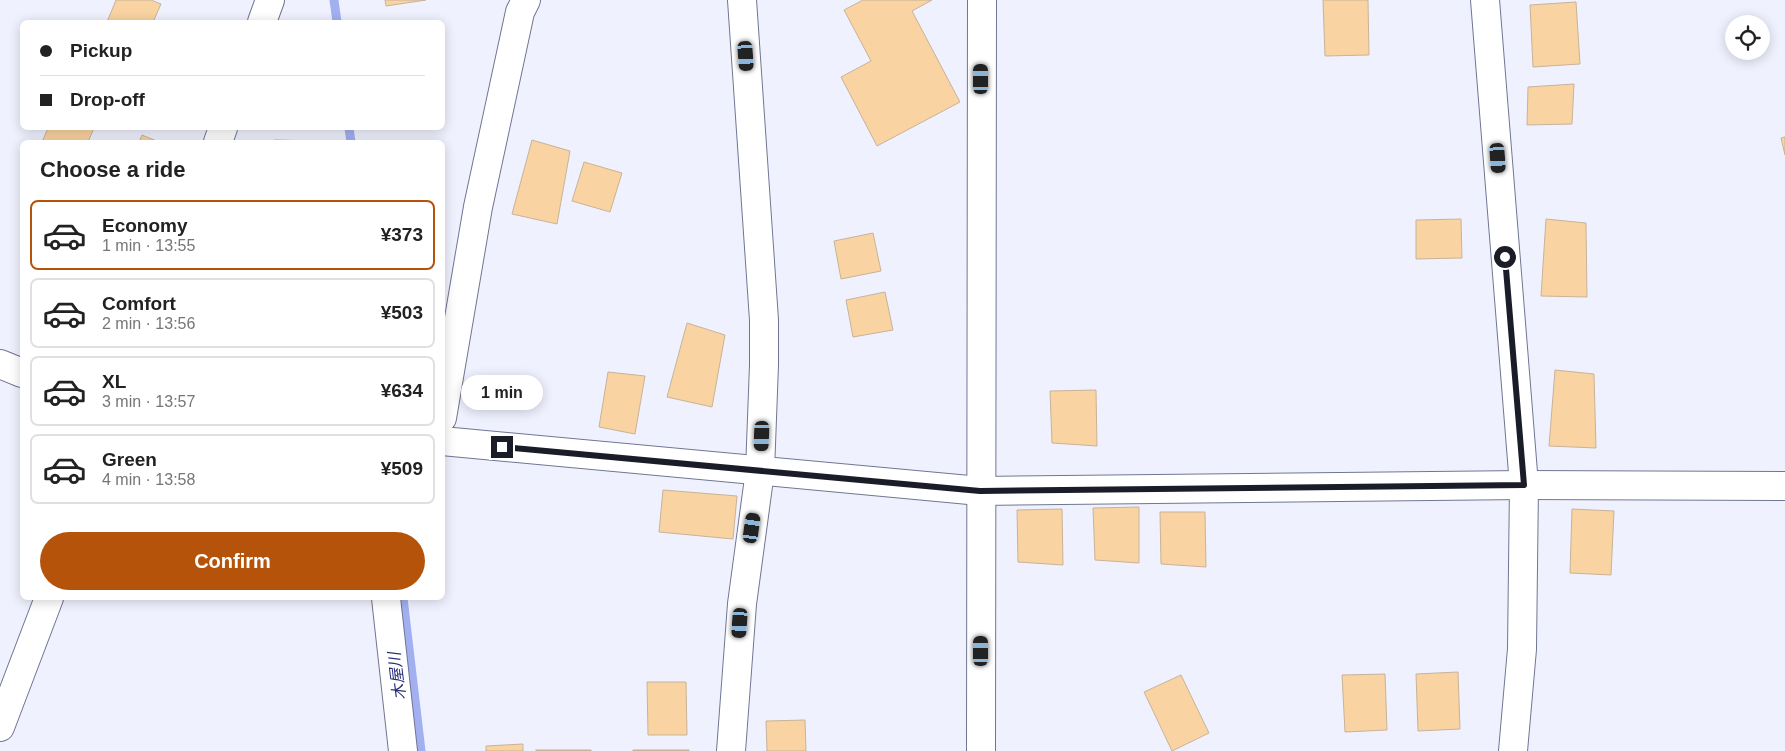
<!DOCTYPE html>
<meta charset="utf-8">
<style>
body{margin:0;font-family:Helvetica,"Noto Sans JP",sans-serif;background:#f2f2f2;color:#222;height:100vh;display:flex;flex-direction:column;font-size:19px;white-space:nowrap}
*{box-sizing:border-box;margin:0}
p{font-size:16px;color:#767676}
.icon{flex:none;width:28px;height:28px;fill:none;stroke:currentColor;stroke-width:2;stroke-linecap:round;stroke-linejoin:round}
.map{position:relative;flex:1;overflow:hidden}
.details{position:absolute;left:20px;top:140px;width:425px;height:460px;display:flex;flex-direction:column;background:#fff;border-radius:8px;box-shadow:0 2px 12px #0003}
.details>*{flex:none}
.top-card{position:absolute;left:20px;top:20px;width:425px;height:110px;border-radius:8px;box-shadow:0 2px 12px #0003;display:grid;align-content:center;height:110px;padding:0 20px;background:#fff}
.buttons{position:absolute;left:1725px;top:15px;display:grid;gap:10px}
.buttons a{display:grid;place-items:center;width:45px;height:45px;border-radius:50%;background:#fff;box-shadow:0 2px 12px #0003;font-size:25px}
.end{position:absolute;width:22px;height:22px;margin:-11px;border:6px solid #1a1c27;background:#fff;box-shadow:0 0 0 2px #fff}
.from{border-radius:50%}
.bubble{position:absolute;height:35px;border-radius:18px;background:#fff;box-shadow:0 2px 12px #0003;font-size:16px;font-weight:600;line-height:35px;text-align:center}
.car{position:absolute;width:15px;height:30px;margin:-15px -8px;border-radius:6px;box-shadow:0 0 4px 1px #0007;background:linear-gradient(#222 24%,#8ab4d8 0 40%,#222 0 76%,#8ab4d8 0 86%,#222 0)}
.top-card b{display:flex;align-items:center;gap:18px;height:48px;font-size:19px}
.top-card b+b{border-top:1px solid #e0e0e0}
.top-card i{width:12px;height:12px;background:#222}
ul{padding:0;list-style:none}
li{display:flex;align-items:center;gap:15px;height:70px;margin:0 10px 8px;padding:0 10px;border:2px solid #e0e0e0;border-radius:8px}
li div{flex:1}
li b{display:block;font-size:19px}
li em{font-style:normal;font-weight:600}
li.current{border-color:#b45309}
li>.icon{width:45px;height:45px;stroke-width:1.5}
h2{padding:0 20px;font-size:22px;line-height:60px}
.primary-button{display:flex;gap:10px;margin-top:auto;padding:10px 20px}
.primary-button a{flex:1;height:58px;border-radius:30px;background:#b45309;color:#fff;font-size:20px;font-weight:600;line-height:58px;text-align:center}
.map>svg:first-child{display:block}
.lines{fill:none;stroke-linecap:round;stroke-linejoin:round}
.stream{stroke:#a2b0f2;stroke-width:9}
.building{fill:#f9d3a1;stroke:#c8b399}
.minor-casing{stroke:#707692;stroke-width:30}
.minor{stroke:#fff;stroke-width:28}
.route{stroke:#1a1c27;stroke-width:6}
.labels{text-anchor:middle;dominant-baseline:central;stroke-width:4;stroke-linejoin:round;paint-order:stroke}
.water-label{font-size:16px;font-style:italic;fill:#282d78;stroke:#fff}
</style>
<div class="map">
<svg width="1785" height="751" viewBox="0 0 1785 751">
<rect width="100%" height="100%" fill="#eff2fe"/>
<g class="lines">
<g class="stream">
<path d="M334,0L337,22"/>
<path d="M349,128L351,142"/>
<path d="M403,598L421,751"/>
</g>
</g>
<g class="building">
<path d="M116,0H151L161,4L153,22H107Z"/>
<path d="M385,0H426L386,6Z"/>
<path d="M863,0H932L912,11L960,102L877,146L841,77L871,61L844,10Z"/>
<path d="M1323,0H1368L1369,55L1325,56Z"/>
<path d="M1576,2L1580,64L1533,67L1530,5Z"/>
<path d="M1574,84L1572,124L1527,125L1528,87Z"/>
<path d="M48,128H94L88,142H42Z"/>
<path d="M142,135L159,142H139Z"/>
<path d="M1785,137V155L1781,138Z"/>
<path d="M274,140L317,141V142H274Z"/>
<path d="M532,140L570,151L557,224L512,214Z"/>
<path d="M584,162L622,173L610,212L572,201Z"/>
<path d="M1461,219L1462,258L1416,259V220Z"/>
<path d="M1546,219L1586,223L1587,297L1541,296Z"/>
<path d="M873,233L881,271L841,279L834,241Z"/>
<path d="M885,292L893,330L853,337L846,300Z"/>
<path d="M687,323L725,335L712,407L667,397Z"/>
<path d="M1555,370L1594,374L1596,448L1549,446Z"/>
<path d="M608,372L645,376L635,434L599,427Z"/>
<path d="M1096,390L1097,446L1052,443L1050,391Z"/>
<path d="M663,490L737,496L733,539L659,532Z"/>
<path d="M1139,507V563L1095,560L1093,508Z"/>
<path d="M1062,509L1063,565L1018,562L1017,510Z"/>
<path d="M1572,509L1614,511L1611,575L1570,573Z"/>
<path d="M1160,512H1205L1206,567L1161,564Z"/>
<path d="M1458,672L1460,729L1418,731L1416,674Z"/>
<path d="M1385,674L1387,730L1345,732L1342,675Z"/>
<path d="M1181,675L1209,733L1172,751L1144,692Z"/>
<path d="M647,682H686L687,735H648Z"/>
<path d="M805,720L806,751H767L766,721Z"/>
<path d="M523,744V751H486V746Z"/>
<rect x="536" y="750" width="55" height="1"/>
<rect x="633" y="750" width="56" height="1"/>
</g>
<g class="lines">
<defs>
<g id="minor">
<path d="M1485,0L1524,485L1522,649L1513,751"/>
<path d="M262,22L270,0"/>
<path d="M218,142L223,128"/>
<path d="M0,364L22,373"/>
<path d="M442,418L478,207L520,12L526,0"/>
<path d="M442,441L980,491L1524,485L1785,486"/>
<path d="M386,598L403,751"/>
<path d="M0,727L49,598"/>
<path d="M731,751L742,604L760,471L764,365V320L742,0"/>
<path d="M981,751L982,0"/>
</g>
</defs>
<use href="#minor" class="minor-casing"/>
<use href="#minor" class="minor"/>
</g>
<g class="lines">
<path class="route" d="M502,447L980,491L1524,485L1505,257"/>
</g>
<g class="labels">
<g class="water-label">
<text transform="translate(397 676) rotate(-97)">木屋川</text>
</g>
</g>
</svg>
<div class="buttons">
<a><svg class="icon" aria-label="locate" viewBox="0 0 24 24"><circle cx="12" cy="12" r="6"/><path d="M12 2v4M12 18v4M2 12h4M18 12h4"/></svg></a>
</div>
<i class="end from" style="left:1505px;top:257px"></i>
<i class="end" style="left:502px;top:447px"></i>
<div class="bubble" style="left:461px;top:375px;width:82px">1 min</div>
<i class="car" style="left:746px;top:56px;rotate:176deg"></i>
<i class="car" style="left:981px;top:79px;rotate:0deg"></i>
<i class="car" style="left:1498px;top:158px;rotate:176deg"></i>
<i class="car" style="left:762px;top:436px;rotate:182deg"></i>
<i class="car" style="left:752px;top:528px;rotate:8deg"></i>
<i class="car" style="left:740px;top:623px;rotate:184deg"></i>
<i class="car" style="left:981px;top:651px;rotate:0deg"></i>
<div class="top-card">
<b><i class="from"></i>Pickup</b>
<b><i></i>Drop-off</b>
</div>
<section class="details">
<h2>Choose a ride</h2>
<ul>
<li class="current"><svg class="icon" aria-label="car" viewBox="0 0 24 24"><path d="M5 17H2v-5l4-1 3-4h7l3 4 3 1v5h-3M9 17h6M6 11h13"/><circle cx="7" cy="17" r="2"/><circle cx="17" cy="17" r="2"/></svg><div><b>Economy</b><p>1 min · 13:55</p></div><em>¥373</em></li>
<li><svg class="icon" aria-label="car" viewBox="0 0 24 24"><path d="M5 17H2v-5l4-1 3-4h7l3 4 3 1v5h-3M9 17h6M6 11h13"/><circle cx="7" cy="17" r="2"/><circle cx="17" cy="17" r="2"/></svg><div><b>Comfort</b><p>2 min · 13:56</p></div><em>¥503</em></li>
<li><svg class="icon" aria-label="car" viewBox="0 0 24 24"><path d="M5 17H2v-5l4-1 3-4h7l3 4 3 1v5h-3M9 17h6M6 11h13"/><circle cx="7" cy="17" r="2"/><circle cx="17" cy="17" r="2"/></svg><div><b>XL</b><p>3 min · 13:57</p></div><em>¥634</em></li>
<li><svg class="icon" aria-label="car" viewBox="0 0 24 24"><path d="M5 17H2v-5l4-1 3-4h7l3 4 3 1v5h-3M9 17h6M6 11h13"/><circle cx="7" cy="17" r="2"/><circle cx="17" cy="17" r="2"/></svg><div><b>Green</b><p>4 min · 13:58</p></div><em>¥509</em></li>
</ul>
<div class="primary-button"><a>Confirm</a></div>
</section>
</div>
